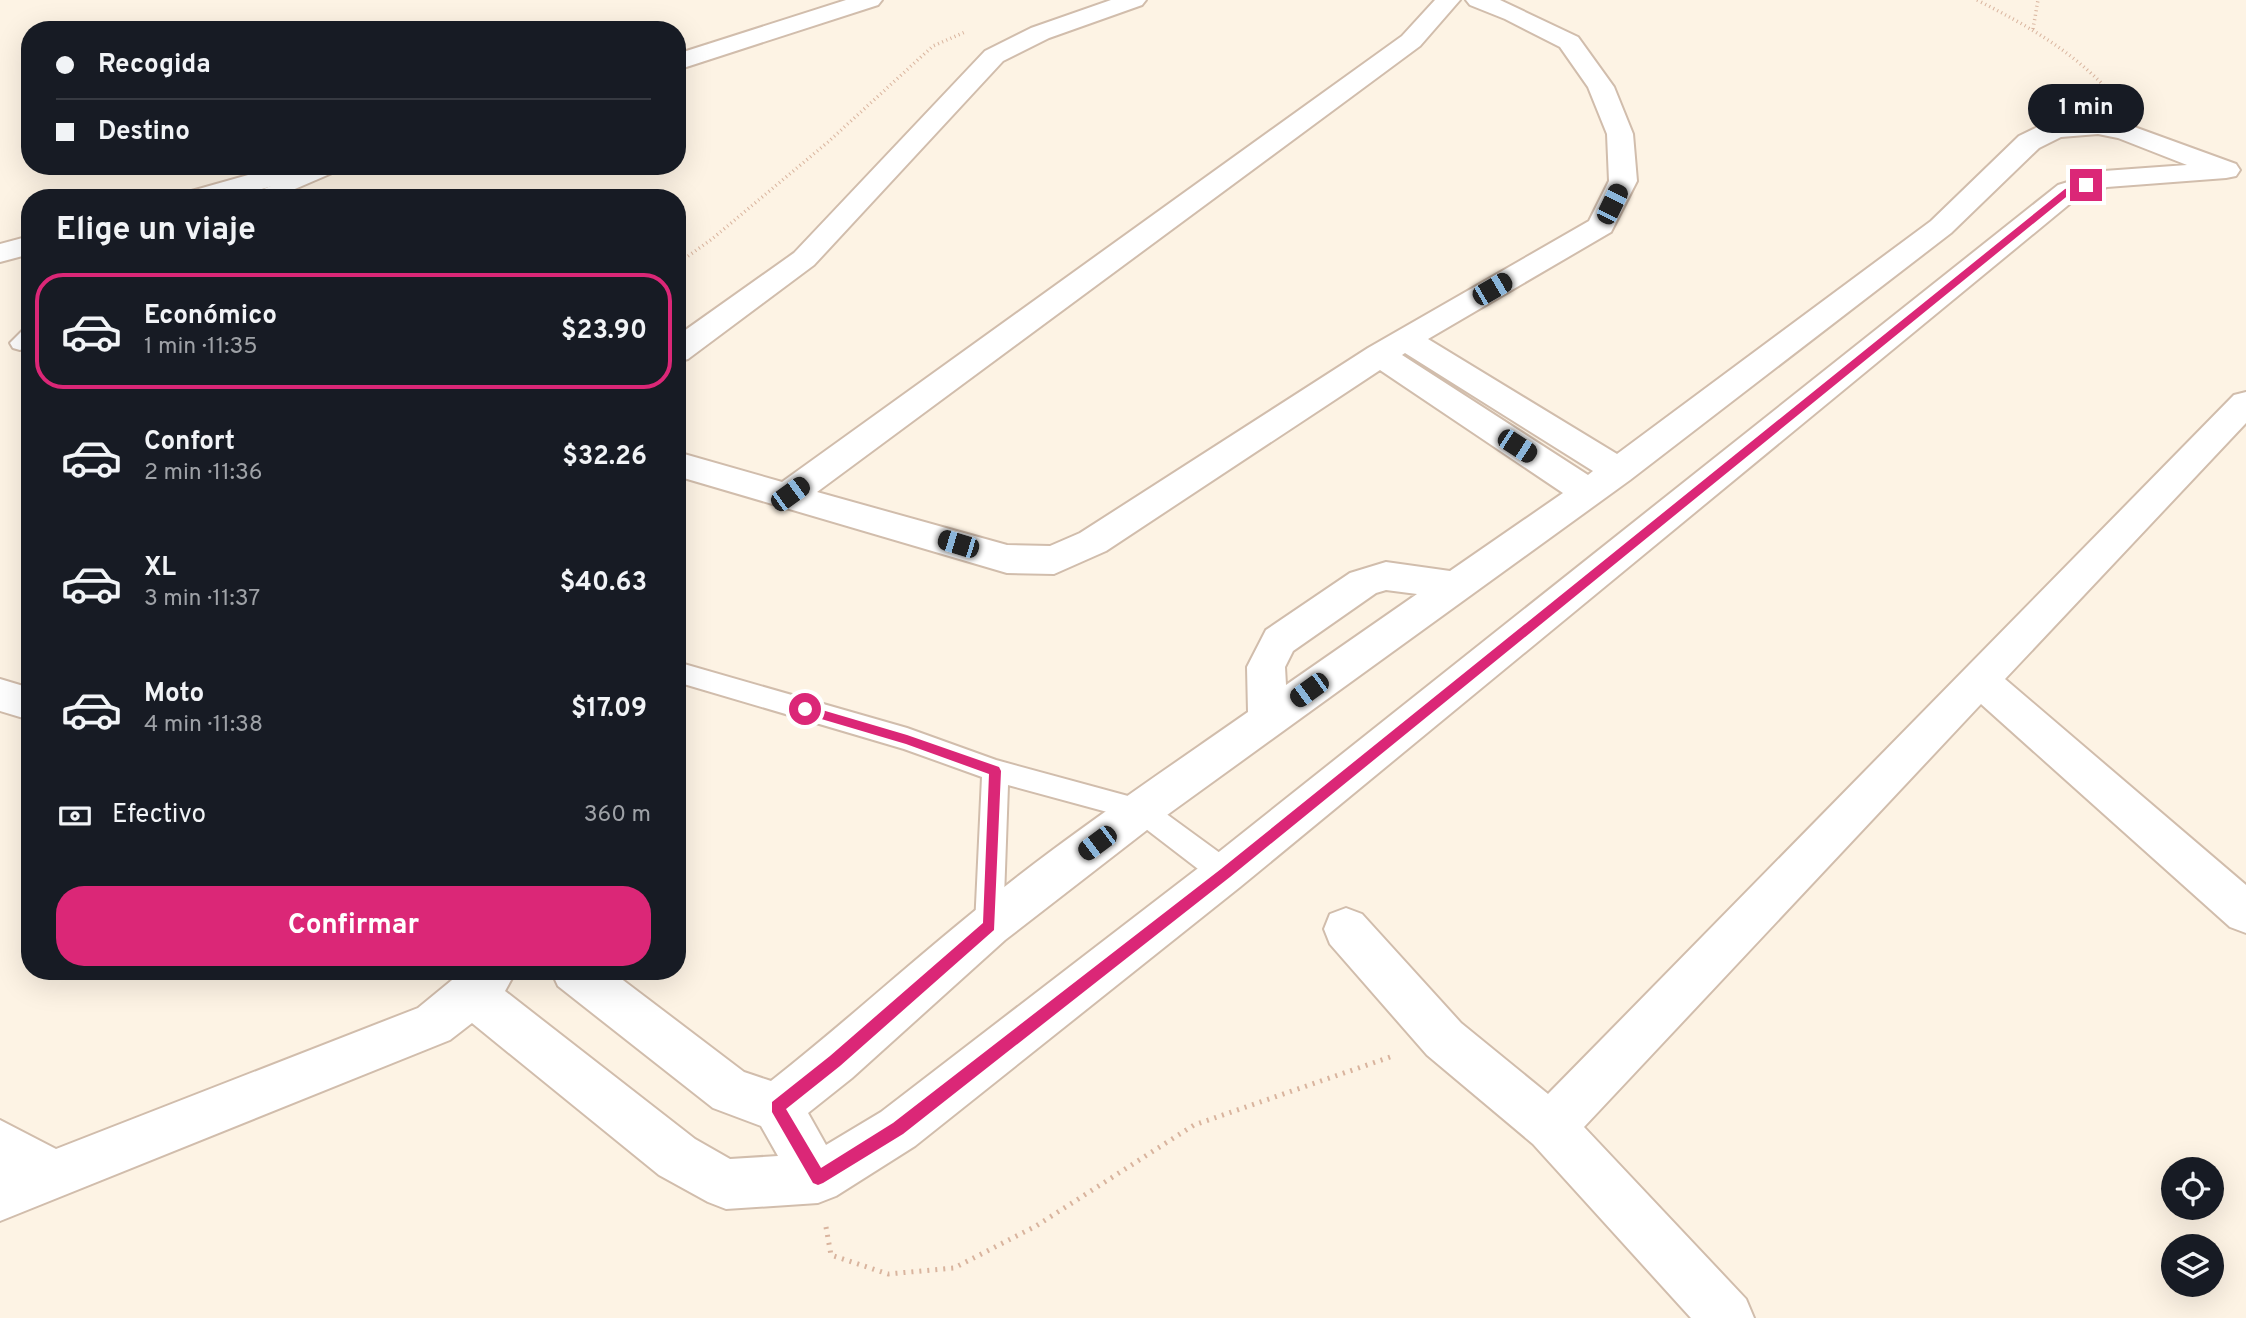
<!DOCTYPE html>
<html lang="es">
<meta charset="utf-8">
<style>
body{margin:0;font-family:Overpass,sans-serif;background:#242831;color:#f1f3f6;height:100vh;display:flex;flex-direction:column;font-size:26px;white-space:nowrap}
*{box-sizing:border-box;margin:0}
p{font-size:23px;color:#9ea1a6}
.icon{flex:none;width:38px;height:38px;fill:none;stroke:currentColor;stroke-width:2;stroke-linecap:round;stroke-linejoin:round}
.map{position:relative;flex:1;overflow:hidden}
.drawer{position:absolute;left:21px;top:189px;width:665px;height:791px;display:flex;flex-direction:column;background:#171b24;border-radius:28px;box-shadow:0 7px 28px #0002}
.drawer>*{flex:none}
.banner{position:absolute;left:21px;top:21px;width:665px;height:154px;border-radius:28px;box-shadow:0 7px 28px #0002;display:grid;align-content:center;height:154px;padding:0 35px;background:#171b24}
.buttons{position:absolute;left:2161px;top:1157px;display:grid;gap:14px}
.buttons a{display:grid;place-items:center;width:63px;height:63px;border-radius:50%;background:#171b24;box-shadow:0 7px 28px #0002;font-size:35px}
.end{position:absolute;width:32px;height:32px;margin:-16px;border:9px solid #db2777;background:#fff;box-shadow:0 0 0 4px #fff}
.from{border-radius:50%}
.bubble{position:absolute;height:49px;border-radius:24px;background:#171b24;box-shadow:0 7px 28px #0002;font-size:23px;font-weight:700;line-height:49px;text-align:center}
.car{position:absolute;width:21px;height:42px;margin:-21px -10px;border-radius:9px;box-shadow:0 0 5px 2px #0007;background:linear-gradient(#222 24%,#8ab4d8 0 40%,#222 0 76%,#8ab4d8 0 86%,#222 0)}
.banner b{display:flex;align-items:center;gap:24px;height:66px;font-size:26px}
.banner b+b{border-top:2px solid #363941}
.banner i{width:18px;height:18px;background:#f1f3f6}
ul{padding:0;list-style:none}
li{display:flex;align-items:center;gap:21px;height:116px;margin:0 14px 10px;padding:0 21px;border:4px solid transparent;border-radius:28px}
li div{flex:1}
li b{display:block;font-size:26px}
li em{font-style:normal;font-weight:700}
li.selected{border-color:#db2777}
li>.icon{width:63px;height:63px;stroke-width:1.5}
h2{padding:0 35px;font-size:32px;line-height:84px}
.pay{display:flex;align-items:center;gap:18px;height:77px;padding:0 35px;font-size:26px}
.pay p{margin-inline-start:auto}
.button{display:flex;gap:14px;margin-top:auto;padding:14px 35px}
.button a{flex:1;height:80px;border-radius:28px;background:#db2777;color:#fff;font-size:28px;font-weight:700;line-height:80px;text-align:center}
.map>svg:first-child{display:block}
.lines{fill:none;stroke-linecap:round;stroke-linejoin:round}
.service-casing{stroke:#d1bdac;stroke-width:4}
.minor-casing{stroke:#d1bdac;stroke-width:4}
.path-far1{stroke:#d9b49e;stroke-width:3.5;stroke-dasharray:1 3.5;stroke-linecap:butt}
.path{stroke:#d9b49e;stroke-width:5;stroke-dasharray:2 6;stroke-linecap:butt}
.service{fill:#fff;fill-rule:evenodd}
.minor{fill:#fff;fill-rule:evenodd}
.route{fill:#db2777}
</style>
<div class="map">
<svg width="2246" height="1318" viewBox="0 0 2246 1318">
<rect width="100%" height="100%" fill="#fdf3e4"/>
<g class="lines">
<defs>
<g id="service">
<path d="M317,166H342L339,170L274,198H249L252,194Z"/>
<path d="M30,329V345L20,350L13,348L10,343L23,330Z"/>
<path d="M677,662L907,728L996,760L1150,802L1235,864L1239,873L1235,882L1225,885L1215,882L1133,819L1008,785L1003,926L999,935L989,939L979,935L975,926L982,777L904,749L677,682Z"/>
</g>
<g id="minor">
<path d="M846,0H882L878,5L677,70V54Z"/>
<path d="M1111,0H1146L1142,5L1049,38L1003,61L814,265L688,359L677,362V336L794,253L985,51L1031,28Z"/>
<path d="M1435,0H1460L1420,46L817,492L1007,545L1050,546L1080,533L1368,348L1589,221L1609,181L1607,134L1588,87L1560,47L1505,19L1470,5L1466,0H1500L1578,37L1614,87L1633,134L1637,181L1611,232L1428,339L1617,454L1931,221L2019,136L2046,123L2098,118L2126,124L2236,164L2240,170L2236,176L2226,178L2107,187L2078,197L1240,887L915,1146L836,1196L818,1203L726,1209L708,1202L659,1175L472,1023L450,1040L0,1221V1120L56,1149L418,1008L463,971H516L505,991L695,1139L730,1159L778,1156L761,1126L713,1108L558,986L551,971H611L744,1072L771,1081C840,1027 904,968 972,913C1059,841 1155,777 1248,712L1247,667L1266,630L1350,573L1386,562L1450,571L1563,493L1380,370L1106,551L1054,574L1007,573L677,476V452L782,482L1402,36ZM2098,134L2118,138L2187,165L2104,171L2058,185L1210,859L881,1112L826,1145L808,1113L852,1078L1005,940L1156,823L1630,480L1951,233L2039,148L2061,137ZM1405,353L1593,471L1588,475L1402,355ZM1386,590L1417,594L1286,685L1285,667L1293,651L1376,593Z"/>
<path d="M280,166H325L321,172L230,198H184L188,192Z"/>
<path d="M30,236V254L0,262V244Z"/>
<path d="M2246,392V423L2005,679L2246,885V933L2230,927L1981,704L1584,1127L1746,1299L1754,1318H1691L1533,1144L1427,1055L1330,944L1324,929L1330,914L1346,908L1362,914L1461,1023L1548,1094L2234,395Z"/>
<path d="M0,679L30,688V720L0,711Z"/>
</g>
</defs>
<use href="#service" class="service-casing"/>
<use href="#minor" class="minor-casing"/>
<g class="path-far1">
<path d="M1977,0C2028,26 2071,50 2110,92"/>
<path d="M2033,29L2038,0"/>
<path d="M677,264L712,239L828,142L933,46L965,32"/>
</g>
<path class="path" d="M826,1227L831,1255L888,1274L954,1268L1036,1226L1194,1125L1393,1056"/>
<use href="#service" class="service"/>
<use href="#minor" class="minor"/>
</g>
<path class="route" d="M2086,183L2089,187L2071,193L1230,877L903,1134L823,1183L818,1185L813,1183L772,1112V1102L830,1056L983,923L989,774L906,744L801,713V706L805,705L907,735L999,767L1001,771L994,930L840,1066L786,1109L821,1168L893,1123L1221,869L2065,189Z"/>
</svg>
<div class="buttons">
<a><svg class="icon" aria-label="locate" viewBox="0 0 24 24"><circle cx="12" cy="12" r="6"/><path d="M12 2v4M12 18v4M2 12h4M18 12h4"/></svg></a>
<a><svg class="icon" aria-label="layers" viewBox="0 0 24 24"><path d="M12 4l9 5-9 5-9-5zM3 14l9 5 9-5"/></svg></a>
</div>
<i class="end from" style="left:805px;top:709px"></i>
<i class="end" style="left:2086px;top:185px"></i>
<div class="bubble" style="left:2028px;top:84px;width:116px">1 min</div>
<i class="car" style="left:1612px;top:204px;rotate:26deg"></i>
<i class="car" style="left:1492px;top:289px;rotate:60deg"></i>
<i class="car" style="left:1517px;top:446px;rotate:123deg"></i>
<i class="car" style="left:790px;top:494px;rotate:54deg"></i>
<i class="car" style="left:958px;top:544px;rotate:287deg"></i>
<i class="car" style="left:1309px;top:690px;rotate:234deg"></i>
<i class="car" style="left:1097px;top:843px;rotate:233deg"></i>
<div class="banner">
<b><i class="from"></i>Recogida</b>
<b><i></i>Destino</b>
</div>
<section class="drawer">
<h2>Elige un viaje</h2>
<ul>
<li class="selected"><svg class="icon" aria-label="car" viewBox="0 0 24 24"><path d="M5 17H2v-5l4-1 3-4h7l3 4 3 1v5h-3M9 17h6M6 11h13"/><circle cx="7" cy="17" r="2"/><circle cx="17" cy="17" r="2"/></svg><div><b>Económico</b><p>1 min · 11:35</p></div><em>$23.90</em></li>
<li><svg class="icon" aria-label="car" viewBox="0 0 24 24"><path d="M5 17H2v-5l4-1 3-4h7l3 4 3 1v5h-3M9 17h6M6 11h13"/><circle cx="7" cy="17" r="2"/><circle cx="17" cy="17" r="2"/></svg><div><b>Confort</b><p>2 min · 11:36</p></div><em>$32.26</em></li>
<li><svg class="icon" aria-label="car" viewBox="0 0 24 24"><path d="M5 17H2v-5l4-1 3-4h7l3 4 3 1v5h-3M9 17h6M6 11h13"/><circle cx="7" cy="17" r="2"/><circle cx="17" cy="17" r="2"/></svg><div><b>XL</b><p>3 min · 11:37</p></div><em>$40.63</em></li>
<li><svg class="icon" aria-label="car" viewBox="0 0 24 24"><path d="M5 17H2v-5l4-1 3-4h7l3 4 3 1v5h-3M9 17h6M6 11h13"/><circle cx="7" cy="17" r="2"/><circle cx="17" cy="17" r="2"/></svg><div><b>Moto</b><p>4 min · 11:38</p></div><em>$17.09</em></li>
</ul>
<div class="pay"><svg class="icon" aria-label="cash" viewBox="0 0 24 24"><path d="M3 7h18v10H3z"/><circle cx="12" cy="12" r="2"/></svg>Efectivo<p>360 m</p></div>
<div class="button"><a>Confirmar</a></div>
</section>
</div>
